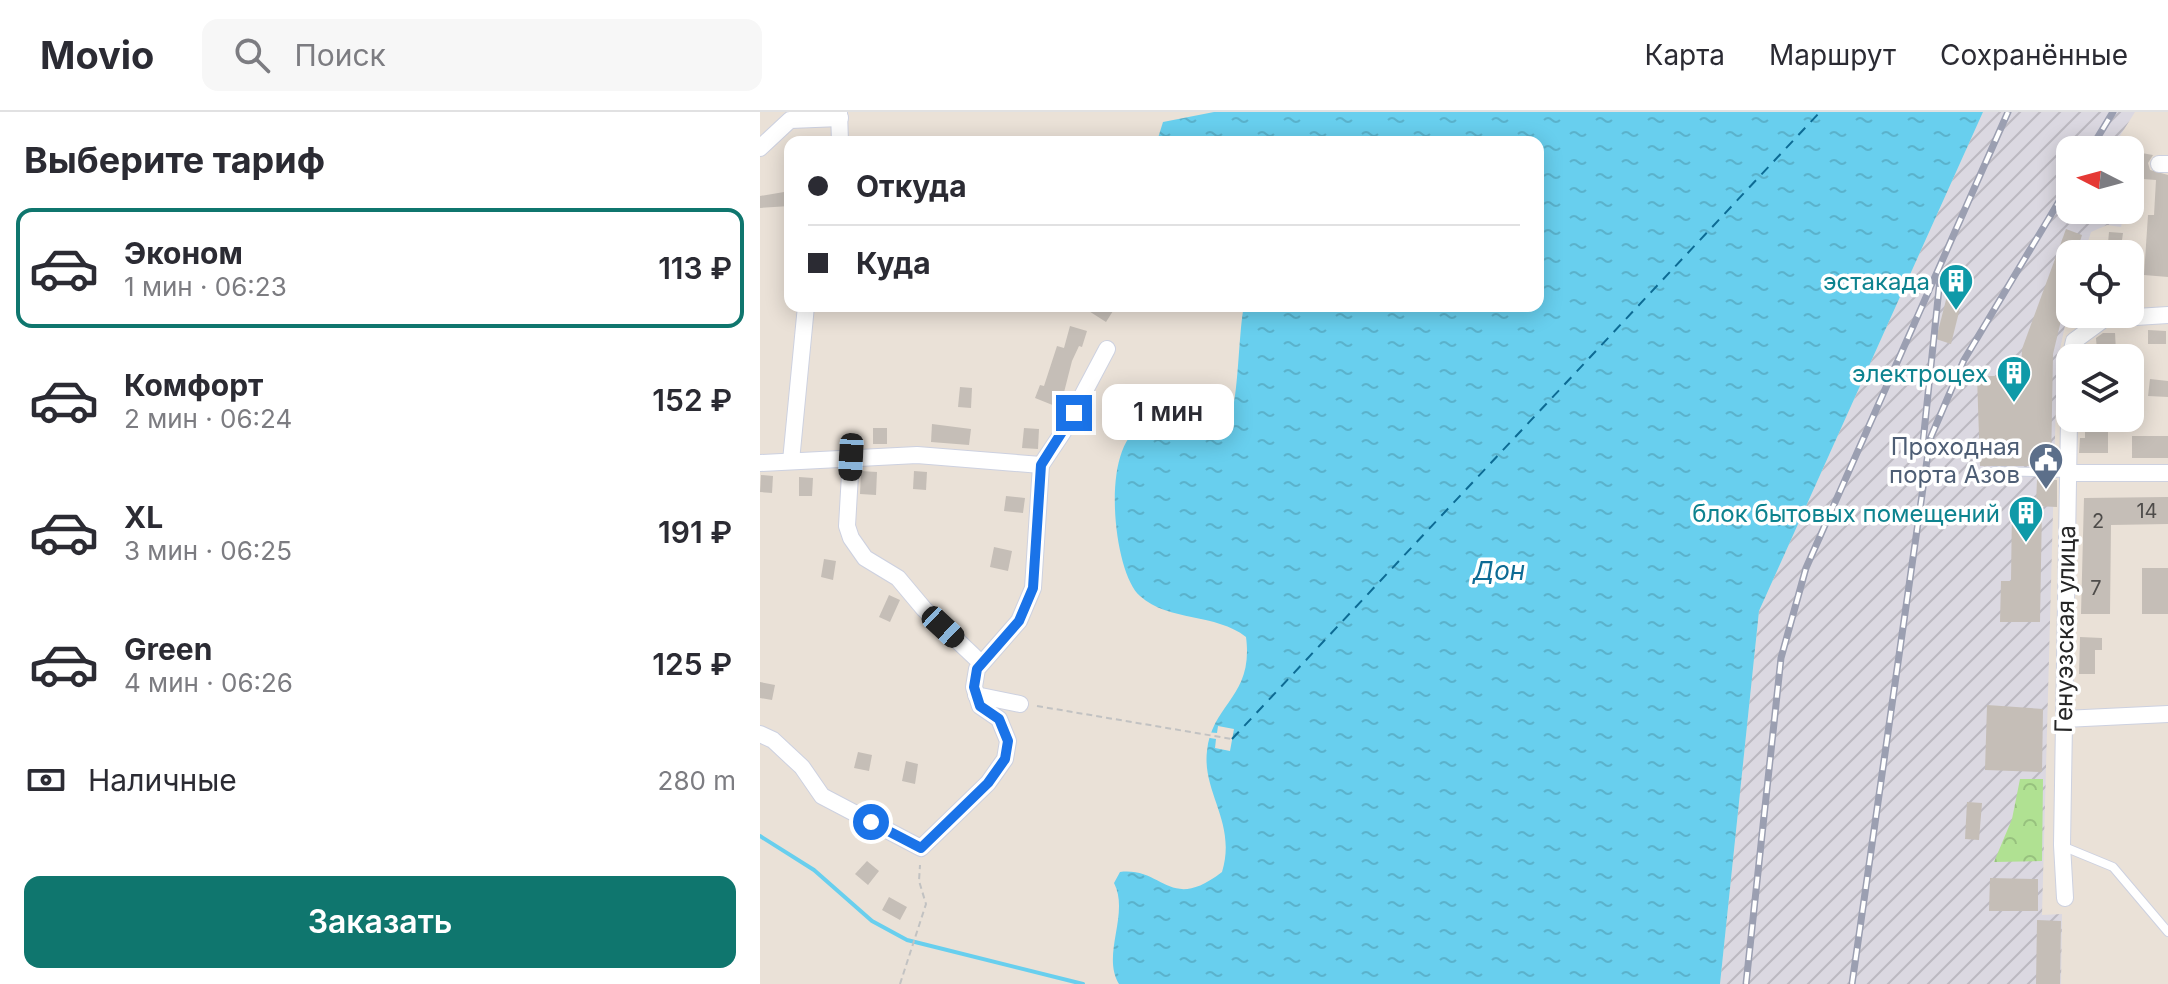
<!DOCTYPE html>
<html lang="ru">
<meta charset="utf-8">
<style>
body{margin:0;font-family:Inter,sans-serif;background:#f7f7f7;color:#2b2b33;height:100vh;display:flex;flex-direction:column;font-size:30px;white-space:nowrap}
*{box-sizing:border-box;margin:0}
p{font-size:26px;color:#7c7c81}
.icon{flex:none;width:44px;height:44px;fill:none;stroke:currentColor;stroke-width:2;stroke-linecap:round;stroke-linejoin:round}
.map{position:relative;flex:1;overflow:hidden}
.side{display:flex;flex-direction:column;background:#fff;width:760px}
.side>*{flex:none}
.hud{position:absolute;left:24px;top:24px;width:760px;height:176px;border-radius:16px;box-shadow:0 4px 20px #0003;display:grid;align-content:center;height:176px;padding:0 24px;background:#fff}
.needle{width:52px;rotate:276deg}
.controls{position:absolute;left:1296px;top:24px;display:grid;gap:16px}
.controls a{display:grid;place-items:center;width:88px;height:88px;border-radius:16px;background:#fff;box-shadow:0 4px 20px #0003;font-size:40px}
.end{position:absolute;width:36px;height:36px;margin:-18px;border:10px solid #1a73e8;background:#fff;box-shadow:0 0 0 4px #fff}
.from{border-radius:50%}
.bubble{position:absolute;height:56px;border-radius:16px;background:#fff;box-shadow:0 4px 20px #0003;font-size:26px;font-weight:600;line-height:56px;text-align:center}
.car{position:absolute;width:24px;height:48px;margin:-24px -12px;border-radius:10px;box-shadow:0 0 6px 2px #0007;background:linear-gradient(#222 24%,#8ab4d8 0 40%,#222 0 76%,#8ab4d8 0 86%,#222 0)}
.hud b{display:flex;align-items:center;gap:28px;height:76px;font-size:30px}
.hud b+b{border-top:2px solid #e1e1e2}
.hud i{width:20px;height:20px;background:#2b2b33}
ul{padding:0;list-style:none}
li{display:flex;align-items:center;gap:24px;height:120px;margin:0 16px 12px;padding:0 8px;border:4px solid transparent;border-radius:16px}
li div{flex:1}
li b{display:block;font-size:30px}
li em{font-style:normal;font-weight:600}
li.on{border-color:#0f766e}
li>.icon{width:72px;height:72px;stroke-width:1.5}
h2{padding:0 24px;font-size:36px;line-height:96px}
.pay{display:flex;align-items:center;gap:20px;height:88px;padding:0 24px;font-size:30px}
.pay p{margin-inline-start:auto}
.button{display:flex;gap:16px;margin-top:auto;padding:16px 24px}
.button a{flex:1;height:92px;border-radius:16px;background:#0f766e;color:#fff;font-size:32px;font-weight:600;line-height:92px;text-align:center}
header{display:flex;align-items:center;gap:48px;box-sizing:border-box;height:112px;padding:0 40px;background:#fff;border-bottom:2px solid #e1e1e2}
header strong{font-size:38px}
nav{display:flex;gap:44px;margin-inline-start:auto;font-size:28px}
.search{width:560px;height:72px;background:#f7f7f7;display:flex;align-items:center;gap:20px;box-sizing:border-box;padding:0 28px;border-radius:16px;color:#7c7c81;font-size:30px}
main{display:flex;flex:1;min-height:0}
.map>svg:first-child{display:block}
.industrial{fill:url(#industrial-furrows)}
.forest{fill:url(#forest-crowns)}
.water{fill:url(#water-ripples)}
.pier{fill:#eae1d7}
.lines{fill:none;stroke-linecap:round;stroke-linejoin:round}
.stream{stroke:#68cfee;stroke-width:4}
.ferry{stroke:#0d6b94;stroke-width:2;stroke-dasharray:10 8;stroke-linecap:butt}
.building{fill:#c5beb7}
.lane-casing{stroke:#cdd1e0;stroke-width:10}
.street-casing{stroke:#cdd1e0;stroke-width:18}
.path{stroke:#c2c2c2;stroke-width:2;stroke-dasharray:6 4;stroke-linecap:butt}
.lane{stroke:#fff;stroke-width:8}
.street{stroke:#fff;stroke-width:16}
.rail-casing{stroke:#9b9fb1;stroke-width:7}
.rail{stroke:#fff;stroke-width:4;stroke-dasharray:12;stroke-linecap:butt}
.route{stroke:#1a73e8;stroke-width:10}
.labels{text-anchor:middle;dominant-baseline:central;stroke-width:7;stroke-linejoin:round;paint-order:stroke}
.number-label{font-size:20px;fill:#4e4c4a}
.culture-label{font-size:24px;fill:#0d838f;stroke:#fff;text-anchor:end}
.service-label{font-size:24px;fill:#4e5e75;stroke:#fff;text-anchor:end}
.street-label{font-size:24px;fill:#262626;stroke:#fff}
.water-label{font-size:26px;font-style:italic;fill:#0d6b94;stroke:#fff}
</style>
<header>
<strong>Movio</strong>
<div class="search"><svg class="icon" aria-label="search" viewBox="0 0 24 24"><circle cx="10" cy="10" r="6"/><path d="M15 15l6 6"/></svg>Поиск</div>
<nav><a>Карта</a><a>Маршрут</a><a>Сохранённые</a></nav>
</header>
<main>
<section class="side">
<h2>Выберите тариф</h2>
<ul>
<li class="on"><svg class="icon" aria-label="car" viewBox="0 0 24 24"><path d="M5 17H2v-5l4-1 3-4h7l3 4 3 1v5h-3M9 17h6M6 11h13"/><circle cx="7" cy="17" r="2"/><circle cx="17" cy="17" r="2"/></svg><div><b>Эконом</b><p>1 мин · 06:23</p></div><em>113 ₽</em></li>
<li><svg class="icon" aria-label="car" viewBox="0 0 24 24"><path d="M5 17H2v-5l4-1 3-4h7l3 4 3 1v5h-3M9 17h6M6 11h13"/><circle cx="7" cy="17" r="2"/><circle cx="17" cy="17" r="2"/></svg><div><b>Комфорт</b><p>2 мин · 06:24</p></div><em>152 ₽</em></li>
<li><svg class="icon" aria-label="car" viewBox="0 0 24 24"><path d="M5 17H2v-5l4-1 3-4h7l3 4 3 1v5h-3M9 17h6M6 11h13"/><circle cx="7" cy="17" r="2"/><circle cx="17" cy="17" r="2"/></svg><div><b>XL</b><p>3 мин · 06:25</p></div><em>191 ₽</em></li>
<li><svg class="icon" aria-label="car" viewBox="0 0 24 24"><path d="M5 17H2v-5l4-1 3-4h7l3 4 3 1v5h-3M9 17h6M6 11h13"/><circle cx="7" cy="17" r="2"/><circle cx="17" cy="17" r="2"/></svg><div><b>Green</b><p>4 мин · 06:26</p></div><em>125 ₽</em></li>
</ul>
<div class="pay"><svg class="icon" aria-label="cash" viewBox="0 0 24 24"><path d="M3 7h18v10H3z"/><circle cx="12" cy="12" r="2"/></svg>Наличные<p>280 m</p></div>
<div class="button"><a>Заказать</a></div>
</section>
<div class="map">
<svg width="1408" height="872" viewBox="0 0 1408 872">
<defs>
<pattern id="industrial-furrows" width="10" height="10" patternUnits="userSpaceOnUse" patternTransform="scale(2)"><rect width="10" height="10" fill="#dbd8e1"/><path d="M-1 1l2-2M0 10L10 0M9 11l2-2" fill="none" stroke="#bcb9c1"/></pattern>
<pattern id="forest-crowns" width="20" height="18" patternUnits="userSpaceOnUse" patternTransform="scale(2)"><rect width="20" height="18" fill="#b0e192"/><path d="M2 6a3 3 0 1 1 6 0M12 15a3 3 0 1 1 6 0" fill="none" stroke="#97c17e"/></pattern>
<pattern id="water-ripples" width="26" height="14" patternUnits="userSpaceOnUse" patternTransform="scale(2)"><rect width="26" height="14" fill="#68cfee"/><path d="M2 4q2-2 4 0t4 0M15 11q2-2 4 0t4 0" fill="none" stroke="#5ab2cc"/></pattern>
</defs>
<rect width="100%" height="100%" fill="#eae1d7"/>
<path class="industrial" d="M1223,0H1375L1358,27L1380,35L1370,76V38H1310V98H1365L1361,115L1347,113L1331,120L1324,142H1310V189L1297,252L1282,803L1302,802L1301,872H960L999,499Z"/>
<path class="forest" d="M1260,667H1283L1282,749L1234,750L1252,707Z"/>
<path class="water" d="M454,0H1223L999,499L960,872H359C341,843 370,802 354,771L360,760C404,755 409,801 462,760C477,711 442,681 447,639C452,591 494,585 486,525C456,501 409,510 380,484C352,460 339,324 386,314C408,308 450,335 467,313C479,298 478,221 484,194H778V30H400L398,26L403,10Z"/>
<path class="pier" d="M458,614L474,617L470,639L455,636L456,627L444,625L445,620L457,621Z"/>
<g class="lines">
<path class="stream" d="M0,724L54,758L112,809L147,828L323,872"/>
<path class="ferry" d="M472,627L1060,0"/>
</g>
<g class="building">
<path d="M1370,39L1393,43L1388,51L1390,58L1408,63V165L1384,163L1388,103H1394L1396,68L1370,66Z"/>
<path d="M30,79V94L0,96V84Z"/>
<path d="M1306,117L1322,123L1316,142H1310V171L1293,242L1291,354H1220L1217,264H1247V258H1261L1262,237Z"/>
<path d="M1349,120L1363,121L1360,142H1347Z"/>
<path d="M1189,176L1204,180L1191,232L1176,227Z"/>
<path d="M321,194H346L353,199L346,210Z"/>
<path d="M310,214L327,219L322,235L319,234L312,249L300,296L275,286L280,273L284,274L297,234L304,236Z"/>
<path d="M1388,218L1406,219V232H1388Z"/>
<path d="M1343,221H1355L1356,239L1337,240L1336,226Z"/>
<path d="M1390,267L1408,269V285L1388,284Z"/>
<path d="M200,275L212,276L211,296L198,295Z"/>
<path d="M1325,306H1348V341H1319L1320,326H1325Z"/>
<path d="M172,312L211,317L209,333L171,330Z"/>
<rect x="113" y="316" width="14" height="16"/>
<path d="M264,316L279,317L278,337L262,336Z"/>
<rect x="1372" y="324" width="36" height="22"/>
<path d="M101,359L117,360L116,383L100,382Z"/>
<path d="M154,359L167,360L166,378L153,377Z"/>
<path d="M1,363L13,364L12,381L0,380Z"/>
<path d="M39,365L53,366L52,384H39Z"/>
<path d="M1277,367L1297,368V395L1276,394Z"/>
<path d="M246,384L265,386L263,401L244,399Z"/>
<path d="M1408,385V412L1351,413L1350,502H1321L1324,386Z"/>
<path d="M1252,394H1282L1280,510H1240L1241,469H1251Z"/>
<path d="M234,435L252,439L248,459L230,455Z"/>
<path d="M64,447L76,449L73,468L61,465Z"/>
<rect x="1382" y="456" width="26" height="46"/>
<path d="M129,483L140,488L130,510L119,505Z"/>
<path d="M1320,525L1342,526V538H1335V562H1319Z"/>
<path d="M0,570L15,573L12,588L0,586Z"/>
<path d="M1227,593L1283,597L1282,660L1225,658Z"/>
<path d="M98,640L112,643L109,659L94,656Z"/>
<path d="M146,649L158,652L155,672L142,669Z"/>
<path d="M1207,690L1222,691L1219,728L1205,727Z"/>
<path d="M107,749L119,759L108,773L95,762Z"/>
<path d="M1230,766L1278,767V799H1229Z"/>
<path d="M129,785L147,795L140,808L122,798Z"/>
<path d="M1277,808L1301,809L1300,872H1276Z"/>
</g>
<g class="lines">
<defs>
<g id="lane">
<path d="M1234,359L1308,361"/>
<path d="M1302,734L1353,755L1408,820"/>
</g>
<g id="street">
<path d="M79,0L80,30"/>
<path d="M0,36L30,8L80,6"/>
<path d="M1399,52H1408"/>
<path d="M1310,246L1314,229L1344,207L1408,203"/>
<path d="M91,345L87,414L91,426L105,446L138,466L164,497L221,551"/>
<path d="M31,349L46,194"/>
<path d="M0,351L157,343L281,353"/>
<path d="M1309,361H1408"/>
<path d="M216,583L260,592"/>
<path d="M1304,607L1408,602"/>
<path d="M0,622L13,628L42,655L62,684L161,736L228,671L245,647L248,629L239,607L220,594L214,575L217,557L259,509L273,476L281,353L303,320L347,237"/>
<path d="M1305,786L1302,733L1310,248"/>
</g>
</defs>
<use href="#lane" class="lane-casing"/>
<use href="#street" class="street-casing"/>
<g class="path">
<path d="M277,594L472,627"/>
<path d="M140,872L166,792L159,769L160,753"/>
</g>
<use href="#lane" class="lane"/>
<use href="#street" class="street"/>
<defs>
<g id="rail">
<path d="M1330,38L1353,0"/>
<path d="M1163,330L1180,167"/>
<path d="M986,872L1021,546L1046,456L1248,0"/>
<path d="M1092,872L1170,327L1204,248L1310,71"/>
</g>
</defs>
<use href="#rail" class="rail-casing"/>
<use href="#rail" class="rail"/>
</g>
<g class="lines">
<path class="route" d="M111,710L161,736L228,671L245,647L248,629L239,607L220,594L214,575L217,557L259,509L273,476L281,353L314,301"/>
</g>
<defs>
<symbol id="building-pin" viewBox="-11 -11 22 30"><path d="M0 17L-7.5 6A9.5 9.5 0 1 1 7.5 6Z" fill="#0f9aa8" stroke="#fff"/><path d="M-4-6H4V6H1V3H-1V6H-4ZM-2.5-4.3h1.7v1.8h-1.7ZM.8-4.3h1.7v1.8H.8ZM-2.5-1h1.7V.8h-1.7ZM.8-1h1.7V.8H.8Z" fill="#fff"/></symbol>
<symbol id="civic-pin" viewBox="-11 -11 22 30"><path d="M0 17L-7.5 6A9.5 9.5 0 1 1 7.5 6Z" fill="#5c6f8a" stroke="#fff"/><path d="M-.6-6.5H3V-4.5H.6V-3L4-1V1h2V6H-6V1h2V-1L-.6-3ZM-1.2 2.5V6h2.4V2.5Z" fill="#fff"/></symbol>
</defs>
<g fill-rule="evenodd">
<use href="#building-pin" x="1176" y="149" width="40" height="54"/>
<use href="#building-pin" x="1234" y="241" width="40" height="54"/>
<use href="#civic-pin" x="1266" y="328" width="40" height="54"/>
<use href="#building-pin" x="1246" y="381" width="40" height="54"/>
</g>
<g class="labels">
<g class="number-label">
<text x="1387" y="399">14</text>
<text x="1338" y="409">2</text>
<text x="1336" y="476">7</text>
</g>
<g class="culture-label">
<text x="1170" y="169">эстакада</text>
<text x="1228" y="261">электроцех</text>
<text x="1240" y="401">блок бытовых помещений</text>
</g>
<g class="service-label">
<text x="1260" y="334">Проходная<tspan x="1260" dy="28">порта Азов</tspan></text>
</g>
<g class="street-label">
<text transform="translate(1305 517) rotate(-89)">Генуэзская улица</text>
</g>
<g class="water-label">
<text x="739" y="458">Дон</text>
</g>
</g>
</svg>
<div class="controls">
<a><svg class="needle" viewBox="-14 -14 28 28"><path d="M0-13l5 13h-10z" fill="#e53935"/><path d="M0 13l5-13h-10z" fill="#7c7c81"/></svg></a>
<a><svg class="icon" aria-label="locate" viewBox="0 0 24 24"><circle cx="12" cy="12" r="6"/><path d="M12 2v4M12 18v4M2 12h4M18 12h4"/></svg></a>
<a><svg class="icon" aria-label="layers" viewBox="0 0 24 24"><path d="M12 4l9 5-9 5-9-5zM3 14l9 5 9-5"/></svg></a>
</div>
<i class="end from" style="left:111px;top:710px"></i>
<i class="end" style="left:314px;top:301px"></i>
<div class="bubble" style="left:342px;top:272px;width:132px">1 мин</div>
<i class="car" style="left:91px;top:345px;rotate:183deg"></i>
<i class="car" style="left:183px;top:515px;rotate:133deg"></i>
<div class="hud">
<b><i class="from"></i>Откуда</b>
<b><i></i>Куда</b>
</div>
</div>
</main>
